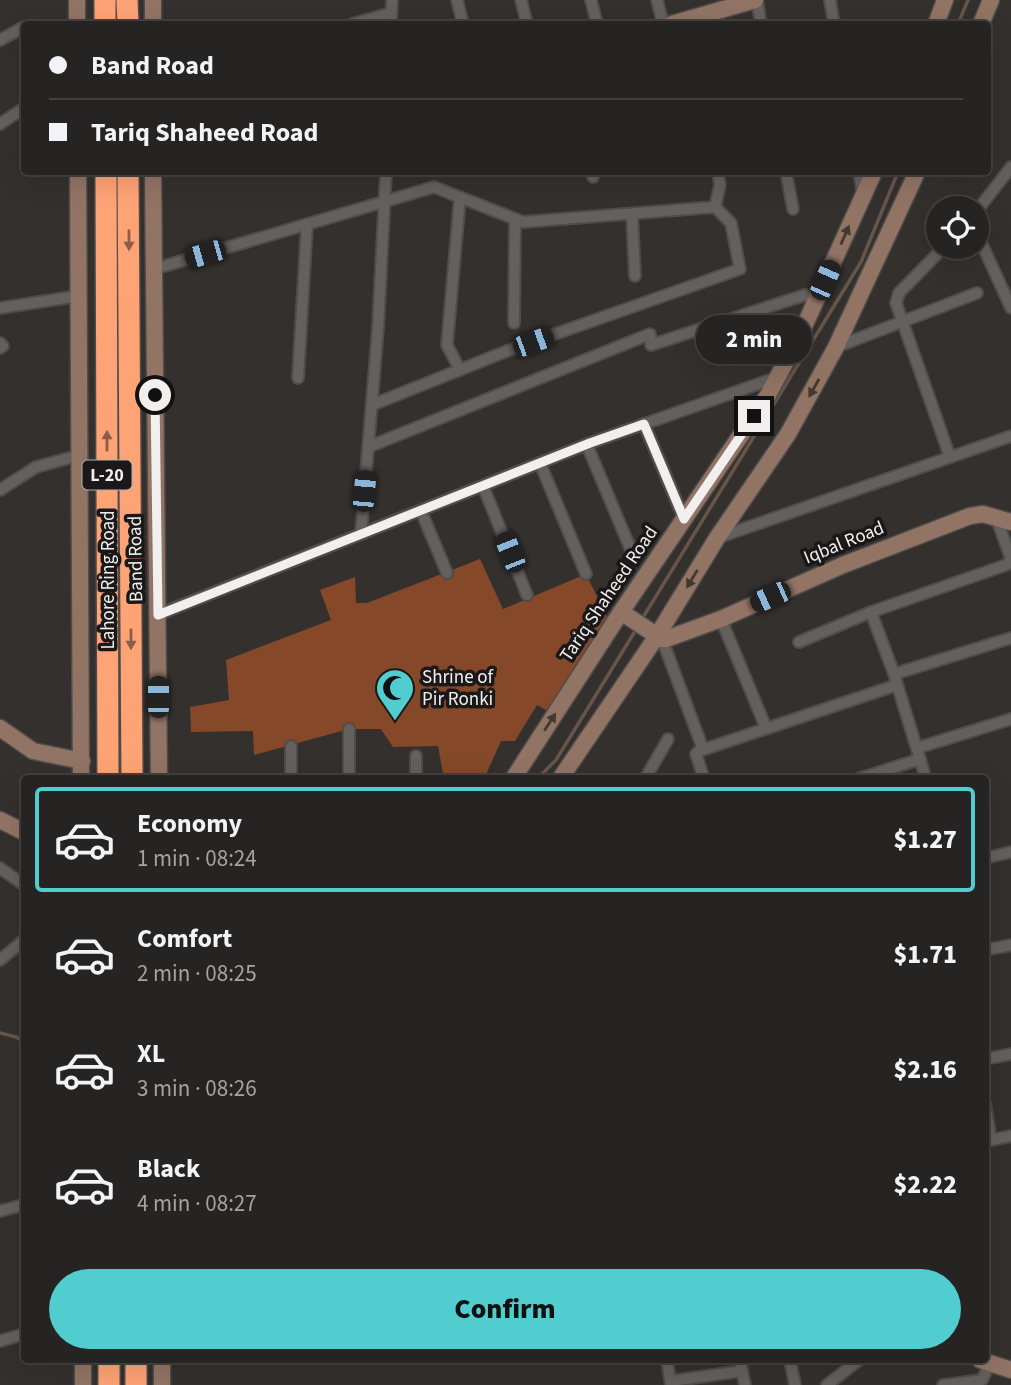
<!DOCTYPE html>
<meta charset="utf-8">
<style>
body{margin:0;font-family:"Source Sans 3",sans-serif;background:#2e2c2a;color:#f1f3f6;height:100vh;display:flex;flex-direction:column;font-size:26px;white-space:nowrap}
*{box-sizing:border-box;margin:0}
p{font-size:23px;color:#a4a4a5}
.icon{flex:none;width:38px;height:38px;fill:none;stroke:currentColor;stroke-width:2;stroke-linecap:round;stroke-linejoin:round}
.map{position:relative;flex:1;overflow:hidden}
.details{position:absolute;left:21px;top:775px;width:968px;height:588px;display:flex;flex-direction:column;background:#262422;border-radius:7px;box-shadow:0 7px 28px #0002,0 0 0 2px #424140}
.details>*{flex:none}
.top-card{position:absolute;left:21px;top:21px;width:970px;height:154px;border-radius:7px;box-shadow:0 7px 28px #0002,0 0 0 2px #424140;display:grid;align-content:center;height:154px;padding:0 28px;background:#262422}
.fabs{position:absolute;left:926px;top:196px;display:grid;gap:14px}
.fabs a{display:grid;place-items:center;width:63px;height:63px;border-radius:50%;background:#262422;box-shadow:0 7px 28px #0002,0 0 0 2px #424140;font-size:35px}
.end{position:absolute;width:32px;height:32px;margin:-16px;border:9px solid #f2f0ef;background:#111;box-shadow:0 0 0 4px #111}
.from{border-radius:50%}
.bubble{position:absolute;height:49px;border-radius:24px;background:#262422;box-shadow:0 7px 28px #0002,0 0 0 2px #424140;font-size:23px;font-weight:800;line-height:49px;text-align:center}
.car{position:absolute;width:21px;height:42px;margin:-21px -10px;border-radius:9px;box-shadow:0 0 5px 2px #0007;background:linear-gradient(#222 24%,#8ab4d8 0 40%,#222 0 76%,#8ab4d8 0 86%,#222 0)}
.top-card b{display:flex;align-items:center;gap:24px;height:66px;font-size:26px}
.top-card b+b{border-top:2px solid #424140}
.top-card i{width:18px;height:18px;background:#f1f3f6}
ul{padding:12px 0 0;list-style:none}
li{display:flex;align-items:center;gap:21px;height:105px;margin:0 14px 10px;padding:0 14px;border:4px solid transparent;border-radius:7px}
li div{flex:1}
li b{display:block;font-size:26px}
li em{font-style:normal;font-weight:800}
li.selected{border-color:#52cdcf}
li>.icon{width:63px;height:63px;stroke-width:1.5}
.primary-button{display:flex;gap:14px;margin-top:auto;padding:14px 28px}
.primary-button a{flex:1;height:80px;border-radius:42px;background:#52cdcf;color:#111;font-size:28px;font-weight:800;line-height:80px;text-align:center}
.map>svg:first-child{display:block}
.green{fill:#854929}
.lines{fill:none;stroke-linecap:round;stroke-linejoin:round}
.stream{stroke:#67554c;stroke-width:3.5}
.street-casing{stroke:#4f4c4a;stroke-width:14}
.secondary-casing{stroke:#4f4c4a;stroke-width:19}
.highway-casing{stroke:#4f4c4a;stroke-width:24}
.street{stroke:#64605e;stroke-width:10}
.secondary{stroke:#927465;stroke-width:16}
.highway{stroke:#fea376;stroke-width:21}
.oneway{fill:#443833}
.oneway2{fill:#8c5e47}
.route{stroke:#f2f0ef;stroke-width:9}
.labels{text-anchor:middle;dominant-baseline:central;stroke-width:7;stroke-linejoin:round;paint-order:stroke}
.shield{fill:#1a1818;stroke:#b1afae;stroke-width:2}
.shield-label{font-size:18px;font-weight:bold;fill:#f2f0ef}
.street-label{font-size:19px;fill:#f2f0ef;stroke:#1a1818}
.poi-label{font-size:19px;fill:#f2f0ef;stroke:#1a1818;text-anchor:start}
</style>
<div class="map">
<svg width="1011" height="1385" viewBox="0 0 1011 1385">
<rect width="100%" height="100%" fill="#33302e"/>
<path class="green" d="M480,559L503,609L586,574L612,627L555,715L537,705L515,741H501L484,779H444L438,746L393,747L381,729H349L254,755L253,731L191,732L190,707L229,700L226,660L331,620L320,590L355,577L356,603H367Z"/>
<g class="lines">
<g class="stream">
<path d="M958,24L968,0"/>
<path d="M642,619L861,262L898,172"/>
<path d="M537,779L556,760L637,628"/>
<path d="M0,1033L16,1037L24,1042"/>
</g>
<defs>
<g id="street">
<path d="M457,0L463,24"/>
<path d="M521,0L527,24"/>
<path d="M591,0L597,24"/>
<path d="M657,0L663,24"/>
<path d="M757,0L761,24"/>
<path d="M830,0L834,24"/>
<path d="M352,24L391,13"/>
<path d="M391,24L392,0"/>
<path d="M0,40L24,27"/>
<path d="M0,124L24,108"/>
<path d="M592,172L593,177"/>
<path d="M786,172L793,209"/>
<path d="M859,172L863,196"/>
<path d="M460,197L447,345L460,370"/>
<path d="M715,207L720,185L718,172"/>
<path d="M976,212L1011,167"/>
<path d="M632,214L635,276"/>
<path d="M976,231L1011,308"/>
<path d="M944,247L899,293L896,303L950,457"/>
<path d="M154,269L434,187L523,222L715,207L731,223L740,269L507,351L372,405"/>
<path d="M0,308L78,296"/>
<path d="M514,323L515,219"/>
<path d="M0,343L3,346L0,348"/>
<path d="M836,347L977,293"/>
<path d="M298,378L307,224"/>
<path d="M644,424L684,519"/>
<path d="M587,445L631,550"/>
<path d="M368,447L650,334L651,345L805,295L815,301"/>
<path d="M540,463L586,574"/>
<path d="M483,486L527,595"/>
<path d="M0,490L36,467L80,455"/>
<path d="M421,511L447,573"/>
<path d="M361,534L378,328L386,172"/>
<path d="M717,538L1011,436"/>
<path d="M871,612L894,674L926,779"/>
<path d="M157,615L590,443L778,377"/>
<path d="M721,619L766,728"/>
<path d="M662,639L703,749"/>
<path d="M799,642L871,612L1006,565L1010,562V556L996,517"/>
<path d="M894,674L1011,638"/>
<path d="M349,729V779"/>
<path d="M917,748L1011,719"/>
<path d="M291,779V746"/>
<path d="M416,779V756"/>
<path d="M645,779L668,739"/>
<path d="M704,779L696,754L699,751L897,685"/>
<path d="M858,779L920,759"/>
<path d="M985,858L1011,852"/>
<path d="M0,868L24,885"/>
<path d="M985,950L1011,945"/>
<path d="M0,960L24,940"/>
<path d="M985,1059L1011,1054"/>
<path d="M985,1104L991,1140"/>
<path d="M986,1141L1011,1136"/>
<path d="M0,1211L24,1205"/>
<path d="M0,1341L24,1334"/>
<path d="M667,1360L671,1385"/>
<path d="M740,1360L745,1385"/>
<path d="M790,1360L795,1385"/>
<path d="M671,1381L742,1371"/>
<path d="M827,1385L859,1360"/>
<path d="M943,1385L982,1380L990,1363"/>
</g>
<g id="secondary">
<path d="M77,0V24"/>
<path d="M153,0V24"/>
<path d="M672,24L755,0"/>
<path d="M936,24L945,0"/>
<path d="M981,24L991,0"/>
<path d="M78,172L81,779"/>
<path d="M153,172L159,779"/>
<path d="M621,612L662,639H666L721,619L843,565L970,516L983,514L1011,522"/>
<path d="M0,728L33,751L82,761"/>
<path d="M513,779L621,612L768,395L802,331L874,172"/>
<path d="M560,779L657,636L717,538L788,434L836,347L917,172"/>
<path d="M0,820L24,832"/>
<path d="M162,1360V1385"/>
<path d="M980,1360L1011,1370"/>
<path d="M83,1385V1360"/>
</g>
<g id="highway">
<path d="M105,0V24"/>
<path d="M127,0L128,24"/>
<path d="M106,172L108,779"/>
<path d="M128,172L132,779"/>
<path d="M109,1360V1385"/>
<path d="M136,1360V1385"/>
</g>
</defs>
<use href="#street" class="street-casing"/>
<use href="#secondary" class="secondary-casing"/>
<use href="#highway" class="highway-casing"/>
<use href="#street" class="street"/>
<use href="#secondary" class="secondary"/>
<use href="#highway" class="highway"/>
</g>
<defs><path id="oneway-solid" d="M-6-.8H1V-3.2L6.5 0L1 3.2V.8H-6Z" transform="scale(1.75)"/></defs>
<g class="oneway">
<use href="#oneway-solid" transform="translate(845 235) rotate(-66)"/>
<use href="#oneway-solid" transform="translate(814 388) rotate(119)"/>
<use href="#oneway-solid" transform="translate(692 579) rotate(121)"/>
<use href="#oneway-solid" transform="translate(550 722) rotate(-57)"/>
</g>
<g class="oneway2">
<use href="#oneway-solid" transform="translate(129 240) rotate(90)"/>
<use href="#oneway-solid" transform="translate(107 441) rotate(-90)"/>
<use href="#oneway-solid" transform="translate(131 639) rotate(90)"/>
</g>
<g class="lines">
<path class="route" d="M155,395L158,615L590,443L644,424L684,519L754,416"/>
</g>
<defs>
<symbol id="mosque-pin" viewBox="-11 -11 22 30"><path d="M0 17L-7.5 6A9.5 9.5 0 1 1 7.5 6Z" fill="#52cdcf" stroke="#1a1818"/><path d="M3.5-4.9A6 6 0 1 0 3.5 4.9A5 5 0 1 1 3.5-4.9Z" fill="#111"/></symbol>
</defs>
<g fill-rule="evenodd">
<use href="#mosque-pin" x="373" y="666" width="44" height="60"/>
</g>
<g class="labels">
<rect class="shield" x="82.5" y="460.5" width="49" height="29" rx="5"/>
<g class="shield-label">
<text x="107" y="475">L-20</text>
</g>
<g class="street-label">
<text transform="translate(844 543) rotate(-22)">Iqbal Road</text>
<text transform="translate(136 559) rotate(-91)">Band Road</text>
<text transform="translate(108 580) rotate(-90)">Lahore Ring Road</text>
<text transform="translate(609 594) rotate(-56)">Tariq Shaheed Road</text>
</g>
<g class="poi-label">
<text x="422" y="677">Shrine of<tspan x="422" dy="22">Pir Ronki</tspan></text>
</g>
</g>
</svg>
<div class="fabs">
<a><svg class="icon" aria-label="locate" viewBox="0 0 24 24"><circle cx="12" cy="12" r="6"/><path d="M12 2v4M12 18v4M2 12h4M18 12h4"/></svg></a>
</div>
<i class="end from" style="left:155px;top:395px"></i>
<i class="end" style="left:754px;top:416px"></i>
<div class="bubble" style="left:696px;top:315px;width:116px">2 min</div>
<i class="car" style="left:205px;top:254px;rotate:254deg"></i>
<i class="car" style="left:825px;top:280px;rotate:24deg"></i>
<i class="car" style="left:533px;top:342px;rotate:70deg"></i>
<i class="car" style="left:364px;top:491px;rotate:5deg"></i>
<i class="car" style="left:510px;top:552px;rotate:338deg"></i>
<i class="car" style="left:770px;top:597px;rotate:246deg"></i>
<i class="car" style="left:158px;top:697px;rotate:0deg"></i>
<div class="top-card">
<b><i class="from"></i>Band Road</b>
<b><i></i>Tariq Shaheed Road</b>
</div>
<section class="details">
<ul>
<li class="selected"><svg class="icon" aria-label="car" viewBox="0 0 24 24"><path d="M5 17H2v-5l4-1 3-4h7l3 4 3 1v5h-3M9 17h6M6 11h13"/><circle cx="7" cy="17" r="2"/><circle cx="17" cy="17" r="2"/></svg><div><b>Economy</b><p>1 min · 08:24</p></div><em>$1.27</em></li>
<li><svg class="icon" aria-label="car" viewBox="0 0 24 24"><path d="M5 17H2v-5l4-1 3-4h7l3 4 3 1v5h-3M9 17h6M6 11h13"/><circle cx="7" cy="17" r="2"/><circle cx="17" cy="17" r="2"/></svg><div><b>Comfort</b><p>2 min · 08:25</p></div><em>$1.71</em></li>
<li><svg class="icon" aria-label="car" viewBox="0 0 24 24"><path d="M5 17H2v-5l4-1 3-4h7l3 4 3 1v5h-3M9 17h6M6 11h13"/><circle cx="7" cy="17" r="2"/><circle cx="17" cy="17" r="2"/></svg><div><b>XL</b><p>3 min · 08:26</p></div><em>$2.16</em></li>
<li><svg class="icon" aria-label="car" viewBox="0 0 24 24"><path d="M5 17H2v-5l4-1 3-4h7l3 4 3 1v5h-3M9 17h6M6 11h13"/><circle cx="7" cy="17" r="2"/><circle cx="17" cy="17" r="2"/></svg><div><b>Black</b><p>4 min · 08:27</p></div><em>$2.22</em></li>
</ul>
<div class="primary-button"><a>Confirm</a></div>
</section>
</div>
